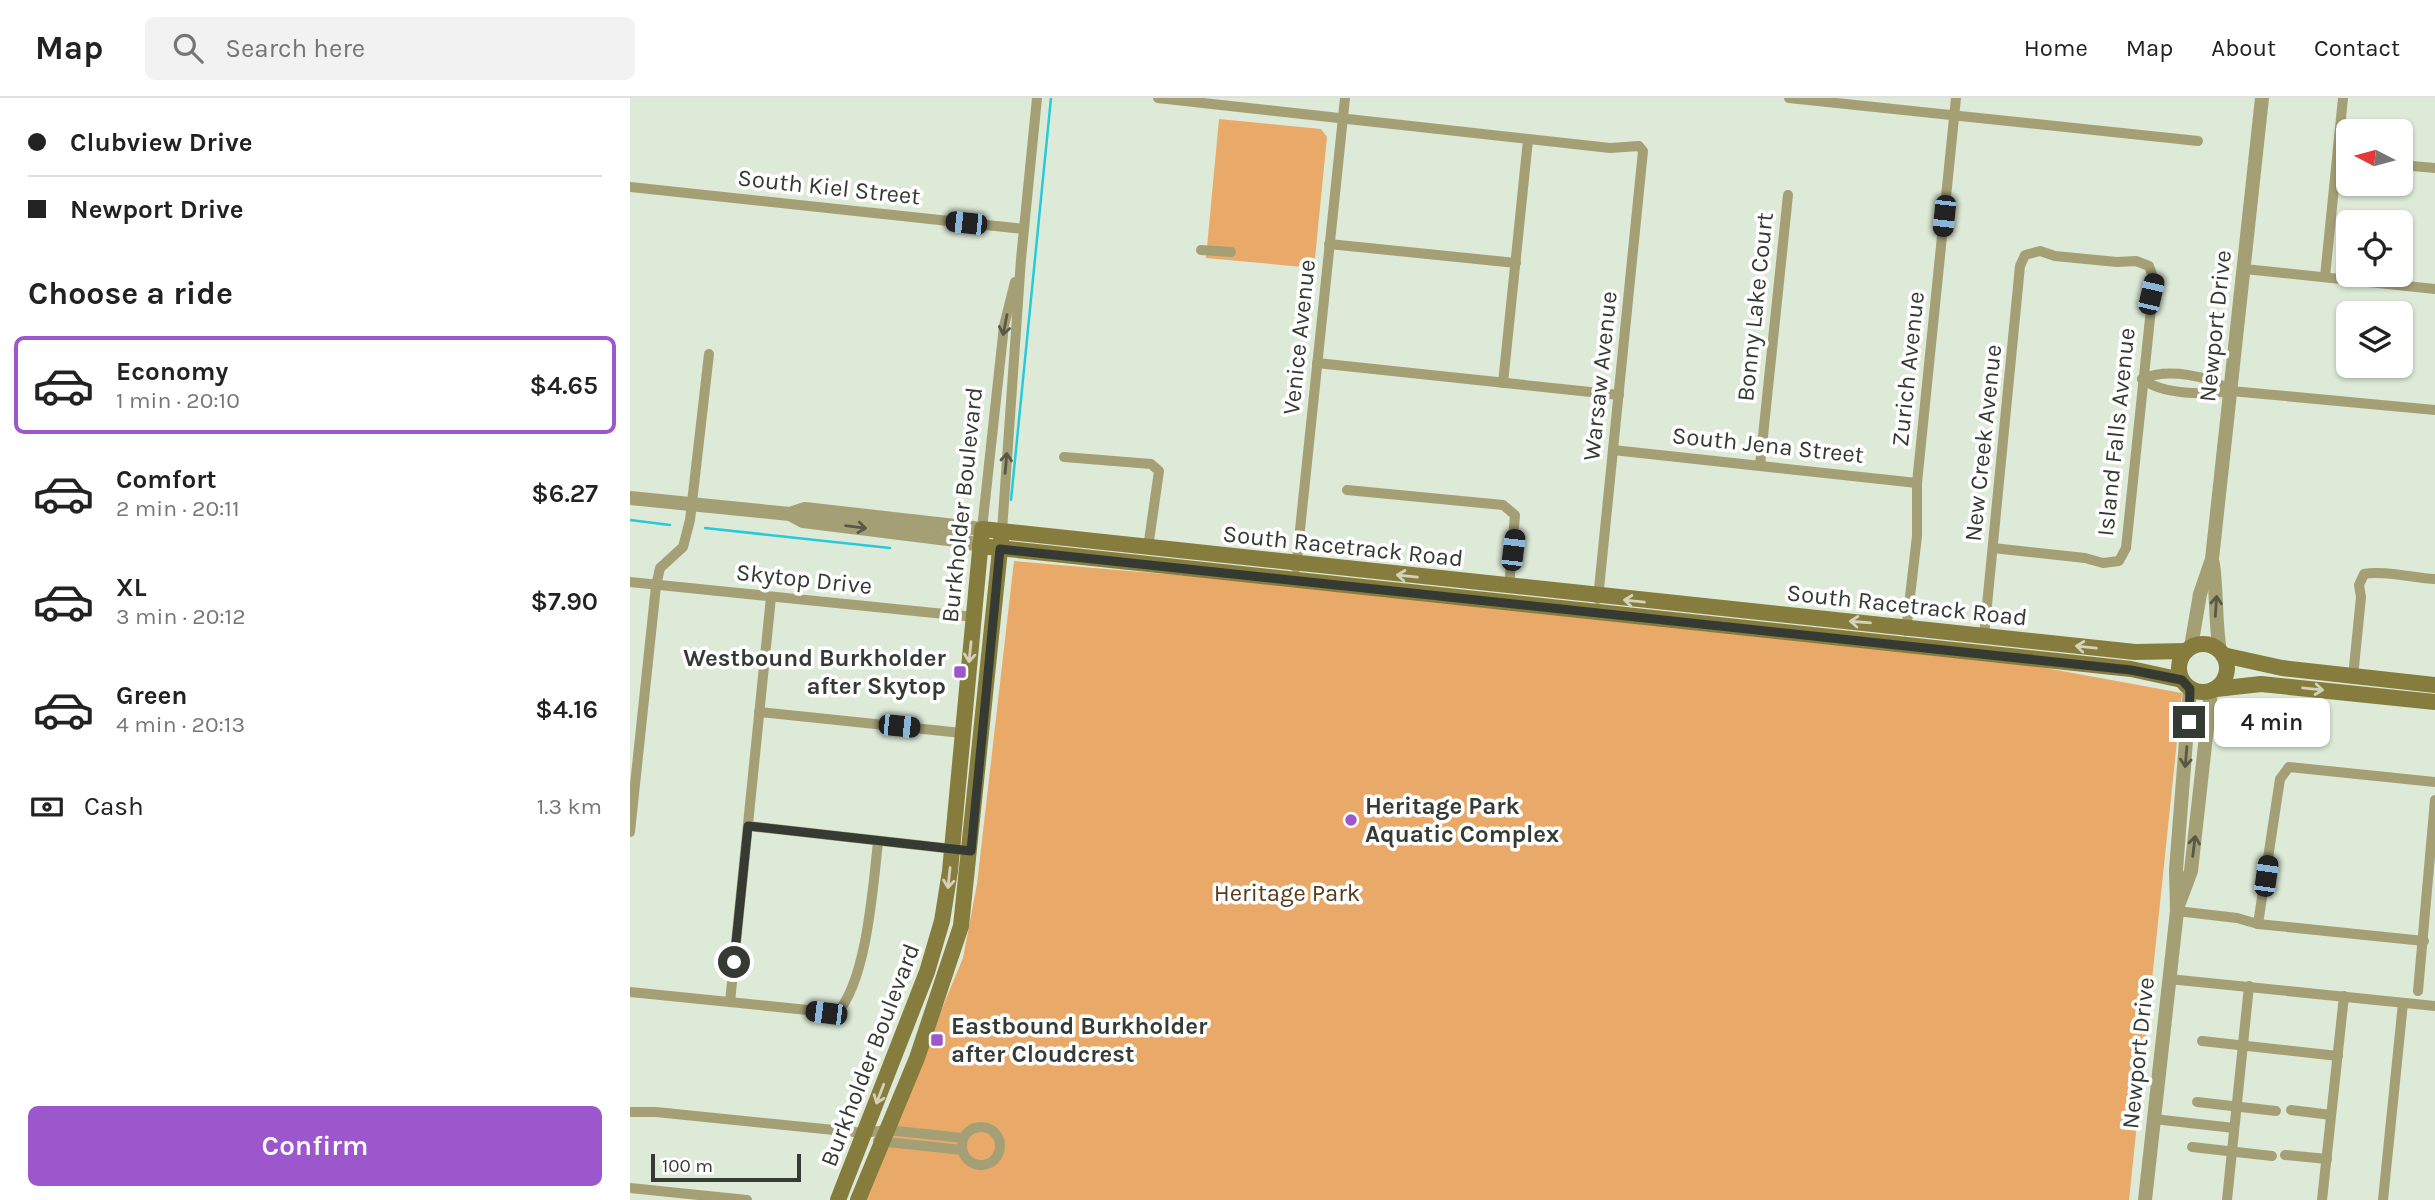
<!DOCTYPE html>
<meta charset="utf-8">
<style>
body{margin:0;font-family:Karla,sans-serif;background:#f2f2f2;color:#222;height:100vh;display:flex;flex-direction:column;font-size:26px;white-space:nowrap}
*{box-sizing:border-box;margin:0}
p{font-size:23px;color:#767676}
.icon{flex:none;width:38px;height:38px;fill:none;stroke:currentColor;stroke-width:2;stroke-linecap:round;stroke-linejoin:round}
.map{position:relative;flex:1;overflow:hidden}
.panel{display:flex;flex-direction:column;background:#fff;width:630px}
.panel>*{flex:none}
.guide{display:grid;align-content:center;height:154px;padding:0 28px;background:#fff}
.needle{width:46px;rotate:276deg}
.fabs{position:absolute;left:1706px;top:21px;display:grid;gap:14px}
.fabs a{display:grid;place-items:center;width:77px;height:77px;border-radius:10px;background:#fff;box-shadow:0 2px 5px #0004;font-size:35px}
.scale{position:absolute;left:21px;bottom:18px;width:150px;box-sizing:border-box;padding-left:7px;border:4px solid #353a33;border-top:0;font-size:19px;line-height:24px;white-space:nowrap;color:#353a33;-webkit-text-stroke:5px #fff;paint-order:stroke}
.end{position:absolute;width:32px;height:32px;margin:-16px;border:9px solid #353a33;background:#fff;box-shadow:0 0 0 4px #fff}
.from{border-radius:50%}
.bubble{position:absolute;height:49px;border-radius:10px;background:#fff;box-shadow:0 2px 5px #0004;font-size:23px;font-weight:600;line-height:49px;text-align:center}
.car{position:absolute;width:21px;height:42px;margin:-21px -10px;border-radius:9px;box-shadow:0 0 5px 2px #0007;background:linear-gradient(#222 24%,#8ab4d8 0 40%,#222 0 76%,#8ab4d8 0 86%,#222 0)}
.guide b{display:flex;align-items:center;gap:24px;height:66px;font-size:26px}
.guide b+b{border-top:2px solid #e0e0e0}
.guide i{width:18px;height:18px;background:#222}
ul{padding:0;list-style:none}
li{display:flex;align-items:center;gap:21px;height:98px;margin:0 14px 10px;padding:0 14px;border:4px solid transparent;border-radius:10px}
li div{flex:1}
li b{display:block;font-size:26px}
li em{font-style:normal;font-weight:600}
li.on{border-color:#9d57cc}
li>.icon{width:63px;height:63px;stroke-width:1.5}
h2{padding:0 28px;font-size:32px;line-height:84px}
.pay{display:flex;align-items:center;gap:18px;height:77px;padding:0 28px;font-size:26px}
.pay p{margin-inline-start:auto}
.cta{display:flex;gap:14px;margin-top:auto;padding:14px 28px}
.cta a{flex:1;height:80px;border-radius:10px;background:#9d57cc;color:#fff;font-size:28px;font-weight:600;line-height:80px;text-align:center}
header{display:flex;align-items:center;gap:42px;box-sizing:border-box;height:98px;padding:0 35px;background:#fff;border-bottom:2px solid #e0e0e0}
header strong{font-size:33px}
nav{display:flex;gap:38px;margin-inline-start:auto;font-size:24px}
.search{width:490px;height:63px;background:#f2f2f2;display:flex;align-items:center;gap:18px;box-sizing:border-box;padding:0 24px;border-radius:10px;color:#767676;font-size:26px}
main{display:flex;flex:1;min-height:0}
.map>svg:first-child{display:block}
.green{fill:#e9aa69}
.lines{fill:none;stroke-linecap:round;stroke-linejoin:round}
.stream{stroke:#27cada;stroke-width:2.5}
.minor{stroke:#a59f76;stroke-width:10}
.tertiary{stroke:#a59f76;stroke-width:14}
.secondary{stroke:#867c3d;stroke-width:16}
.oneway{stroke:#575847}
.oneway2{stroke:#d5d1bb}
.route{stroke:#353a33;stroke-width:9}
.poi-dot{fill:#9d57cc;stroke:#fff;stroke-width:2.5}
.labels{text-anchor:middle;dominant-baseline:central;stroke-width:7;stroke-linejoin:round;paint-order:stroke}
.street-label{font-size:24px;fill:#353a33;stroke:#fff}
.poi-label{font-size:24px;font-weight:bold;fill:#353a33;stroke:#fff;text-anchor:start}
.park-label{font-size:24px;fill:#583a1b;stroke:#fff}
</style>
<header>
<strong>Map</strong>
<div class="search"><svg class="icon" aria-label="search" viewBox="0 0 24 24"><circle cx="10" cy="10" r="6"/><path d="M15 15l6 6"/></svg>Search here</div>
<nav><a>Home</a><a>Map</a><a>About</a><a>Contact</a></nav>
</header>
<main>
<section class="panel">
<div class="guide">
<b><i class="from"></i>Clubview Drive</b>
<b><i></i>Newport Drive</b>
</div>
<h2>Choose a ride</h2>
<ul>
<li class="on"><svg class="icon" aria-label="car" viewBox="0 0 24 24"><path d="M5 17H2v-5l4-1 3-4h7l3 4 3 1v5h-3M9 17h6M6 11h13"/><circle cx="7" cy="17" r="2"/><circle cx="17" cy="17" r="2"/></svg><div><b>Economy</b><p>1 min · 20:10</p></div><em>$4.65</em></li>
<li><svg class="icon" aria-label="car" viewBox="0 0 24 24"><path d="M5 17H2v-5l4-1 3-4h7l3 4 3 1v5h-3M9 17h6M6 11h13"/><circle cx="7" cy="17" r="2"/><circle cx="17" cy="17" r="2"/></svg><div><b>Comfort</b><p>2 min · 20:11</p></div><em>$6.27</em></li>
<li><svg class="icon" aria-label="car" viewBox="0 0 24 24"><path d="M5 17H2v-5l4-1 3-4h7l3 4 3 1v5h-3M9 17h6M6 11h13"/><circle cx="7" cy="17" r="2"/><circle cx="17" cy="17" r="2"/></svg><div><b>XL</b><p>3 min · 20:12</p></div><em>$7.90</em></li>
<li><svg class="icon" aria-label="car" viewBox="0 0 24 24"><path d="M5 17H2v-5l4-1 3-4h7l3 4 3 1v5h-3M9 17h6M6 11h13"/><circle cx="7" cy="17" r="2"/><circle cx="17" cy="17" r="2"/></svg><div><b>Green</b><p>4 min · 20:13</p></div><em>$4.16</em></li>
</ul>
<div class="pay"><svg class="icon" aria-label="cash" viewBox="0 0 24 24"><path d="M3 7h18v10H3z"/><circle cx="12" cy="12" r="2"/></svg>Cash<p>1.3 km</p></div>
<div class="cta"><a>Confirm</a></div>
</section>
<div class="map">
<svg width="1805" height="1102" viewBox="0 0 1805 1102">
<rect width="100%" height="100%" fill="#ddead7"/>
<g class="green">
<path d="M589,21L691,31L697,39L684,170L576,160Z"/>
<path d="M384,463L940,511L1300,549L1552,595L1499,1102H232L333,860L347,786Z"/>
</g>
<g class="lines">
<g class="stream">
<path d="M381,402L421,0"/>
<path d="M0,422L40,427"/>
<path d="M75,430L260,450"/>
</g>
<g class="minor">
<path d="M528,0L980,50L1009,48L1013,53L968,501"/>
<path d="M1159,0L1568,43"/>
<path d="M1771,67L1805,70"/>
<path d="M0,89L394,131"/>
<path d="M699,146L886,165"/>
<path d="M571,152L601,154"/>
<path d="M1615,171L1805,191"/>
<path d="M1695,179L1713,0"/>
<path d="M687,265L989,297"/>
<path d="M1512,281C1534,297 1574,297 1601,293L1805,312"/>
<path d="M1512,281C1537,270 1579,277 1601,293"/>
<path d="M873,285L898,42"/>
<path d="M983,352L1287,385"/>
<path d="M434,359L521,366L529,373L518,450"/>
<path d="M1130,367L1158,97"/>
<path d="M717,392L873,407L885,417L879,489"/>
<path d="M352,431L374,228L385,184"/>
<path d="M372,433L391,161L407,0"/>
<path d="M666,470L715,0"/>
<path d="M0,484L344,519"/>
<path d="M1276,533L1287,438V385L1326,0"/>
<path d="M1354,538L1390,168L1395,157L1410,153L1425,158L1487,164L1506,163L1519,168L1524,182L1496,450L1489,463L1473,465L1455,460L1363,450"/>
<path d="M1723,579L1731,499L1729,487L1734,476C1753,472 1784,480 1805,481"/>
<path d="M129,614L332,635"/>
<path d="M118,728L341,753"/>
<path d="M0,734L26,488L30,470L53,449L60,422L79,256"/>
<path d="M1547,813L1607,820L1628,826L1794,843"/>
<path d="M1628,826L1650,681L1659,669L1805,684"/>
<path d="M1539,881L1805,908"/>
<path d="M1788,893L1805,702"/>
<path d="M0,894L207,915C237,882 243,788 248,744"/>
<path d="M100,904L141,499"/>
<path d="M1572,943L1708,958"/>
<path d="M1567,1004L1646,1013"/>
<path d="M1661,1012L1701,1017"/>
<path d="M0,1014H26L234,1035L257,1032L333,1040"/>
<path d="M1524,1021L1604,1030"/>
<circle cx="351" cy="1048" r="19"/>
<path d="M248,1043L332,1052"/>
<path d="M1562,1049L1642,1058"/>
<path d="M1655,1057L1697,1061"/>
<path d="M0,1090L117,1102"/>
<path d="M1597,1102L1619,888"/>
<path d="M1692,1102L1714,898"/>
<path d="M1753,1102L1773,905"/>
</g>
<g class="tertiary">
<path d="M0,400L160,416L173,423L334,443L350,448"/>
<path d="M160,416L175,411L352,431"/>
<path d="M1583,466C1587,496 1585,524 1590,554"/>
<path d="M1561,549L1570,496L1582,461L1632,0"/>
<path d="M1549,805L1561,773L1581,593"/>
<path d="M1515,1102L1547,813L1546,772L1560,591"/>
</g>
<g class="secondary">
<path d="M350,448L1501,571L1552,582"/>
<circle cx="1573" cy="570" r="24"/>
<path d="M1593,557L1652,570L1805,587"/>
<path d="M1586,591L1631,586L1805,604"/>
<path d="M208,1102L297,874L312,823L320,773L352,431L1505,554L1556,553"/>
<path d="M228,1102L287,960L331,828L371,442"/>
</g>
</g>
<defs><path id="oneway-shaft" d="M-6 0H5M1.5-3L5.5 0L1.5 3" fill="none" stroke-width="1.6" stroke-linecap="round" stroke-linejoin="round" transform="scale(1.75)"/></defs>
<g class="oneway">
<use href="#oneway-shaft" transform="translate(375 227) rotate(101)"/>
<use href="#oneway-shaft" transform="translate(376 365) rotate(-85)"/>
<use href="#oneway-shaft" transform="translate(226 429) rotate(7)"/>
<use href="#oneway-shaft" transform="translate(1586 508) rotate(-86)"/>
<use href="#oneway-shaft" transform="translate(1556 659) rotate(95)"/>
<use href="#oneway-shaft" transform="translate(1564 748) rotate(-83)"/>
</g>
<g class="oneway2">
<use href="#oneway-shaft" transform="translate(777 478) rotate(-174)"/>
<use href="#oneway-shaft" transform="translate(1004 503) rotate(-174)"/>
<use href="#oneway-shaft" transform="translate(1230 524) rotate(-175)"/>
<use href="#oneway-shaft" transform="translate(1456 549) rotate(-174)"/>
<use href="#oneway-shaft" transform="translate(340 554) rotate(96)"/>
<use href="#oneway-shaft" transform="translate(1683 591) rotate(6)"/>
<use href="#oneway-shaft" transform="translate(319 780) rotate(96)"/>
<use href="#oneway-shaft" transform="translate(250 996) rotate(111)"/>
</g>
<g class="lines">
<path class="route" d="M104,864L118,728L341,753L370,451L1501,572L1552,582L1560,591L1559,624"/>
</g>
<g class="poi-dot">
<rect x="323" y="567" width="14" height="14" rx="3.5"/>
<circle cx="721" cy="722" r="7"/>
<rect x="300" y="935" width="14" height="14" rx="3.5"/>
</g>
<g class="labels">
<g class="street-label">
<text transform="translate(199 89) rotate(6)">South Kiel Street</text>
<text transform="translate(1125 209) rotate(-84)">Bonny Lake Court</text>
<text transform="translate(1585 228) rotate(-84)">Newport Drive</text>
<text transform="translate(669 239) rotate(-84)">Venice Avenue</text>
<text transform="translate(1278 271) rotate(-84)">Zurich Avenue</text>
<text transform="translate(970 278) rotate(-84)">Warsaw Avenue</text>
<text transform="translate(1486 334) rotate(-84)">Island Falls Avenue</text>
<text transform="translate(1353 345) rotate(-84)">New Creek Avenue</text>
<text transform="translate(1138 347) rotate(6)">South Jena Street</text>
<text transform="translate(332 407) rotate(-84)">Burkholder Boulevard</text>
<text transform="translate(713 448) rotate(6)">South Racetrack Road</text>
<text transform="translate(174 481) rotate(6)">Skytop Drive</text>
<text transform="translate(1277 507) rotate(6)">South Racetrack Road</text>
<text transform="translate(1508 955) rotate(-84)">Newport Drive</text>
<text transform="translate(240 957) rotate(-69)">Burkholder Boulevard</text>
</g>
<g class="poi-label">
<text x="316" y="560" text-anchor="end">Westbound Burkholder<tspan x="316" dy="28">after Skytop</tspan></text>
<text x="735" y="708">Heritage Park<tspan x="735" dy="28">Aquatic Complex</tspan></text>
<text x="321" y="928">Eastbound Burkholder<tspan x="321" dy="28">after Cloudcrest</tspan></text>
</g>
<g class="park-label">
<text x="657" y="795">Heritage Park</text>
</g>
</g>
</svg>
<div class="fabs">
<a><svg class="needle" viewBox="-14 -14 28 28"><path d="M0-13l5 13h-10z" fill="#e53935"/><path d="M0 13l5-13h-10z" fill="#767676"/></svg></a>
<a><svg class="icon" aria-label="locate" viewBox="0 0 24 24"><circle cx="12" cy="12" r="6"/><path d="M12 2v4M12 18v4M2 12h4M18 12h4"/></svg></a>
<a><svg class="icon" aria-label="layers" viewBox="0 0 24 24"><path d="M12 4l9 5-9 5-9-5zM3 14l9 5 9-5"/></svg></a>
</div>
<div class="scale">100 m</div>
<i class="end from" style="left:104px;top:864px"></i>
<i class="end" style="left:1559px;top:624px"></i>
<div class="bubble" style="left:1584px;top:600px;width:116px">4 min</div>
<i class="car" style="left:1314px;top:118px;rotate:186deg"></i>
<i class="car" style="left:336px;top:125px;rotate:276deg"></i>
<i class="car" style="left:1521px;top:196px;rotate:13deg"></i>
<i class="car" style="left:883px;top:452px;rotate:7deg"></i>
<i class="car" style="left:269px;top:628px;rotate:96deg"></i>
<i class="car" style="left:1636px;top:778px;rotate:8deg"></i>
<i class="car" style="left:196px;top:915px;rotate:277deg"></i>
</div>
</main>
